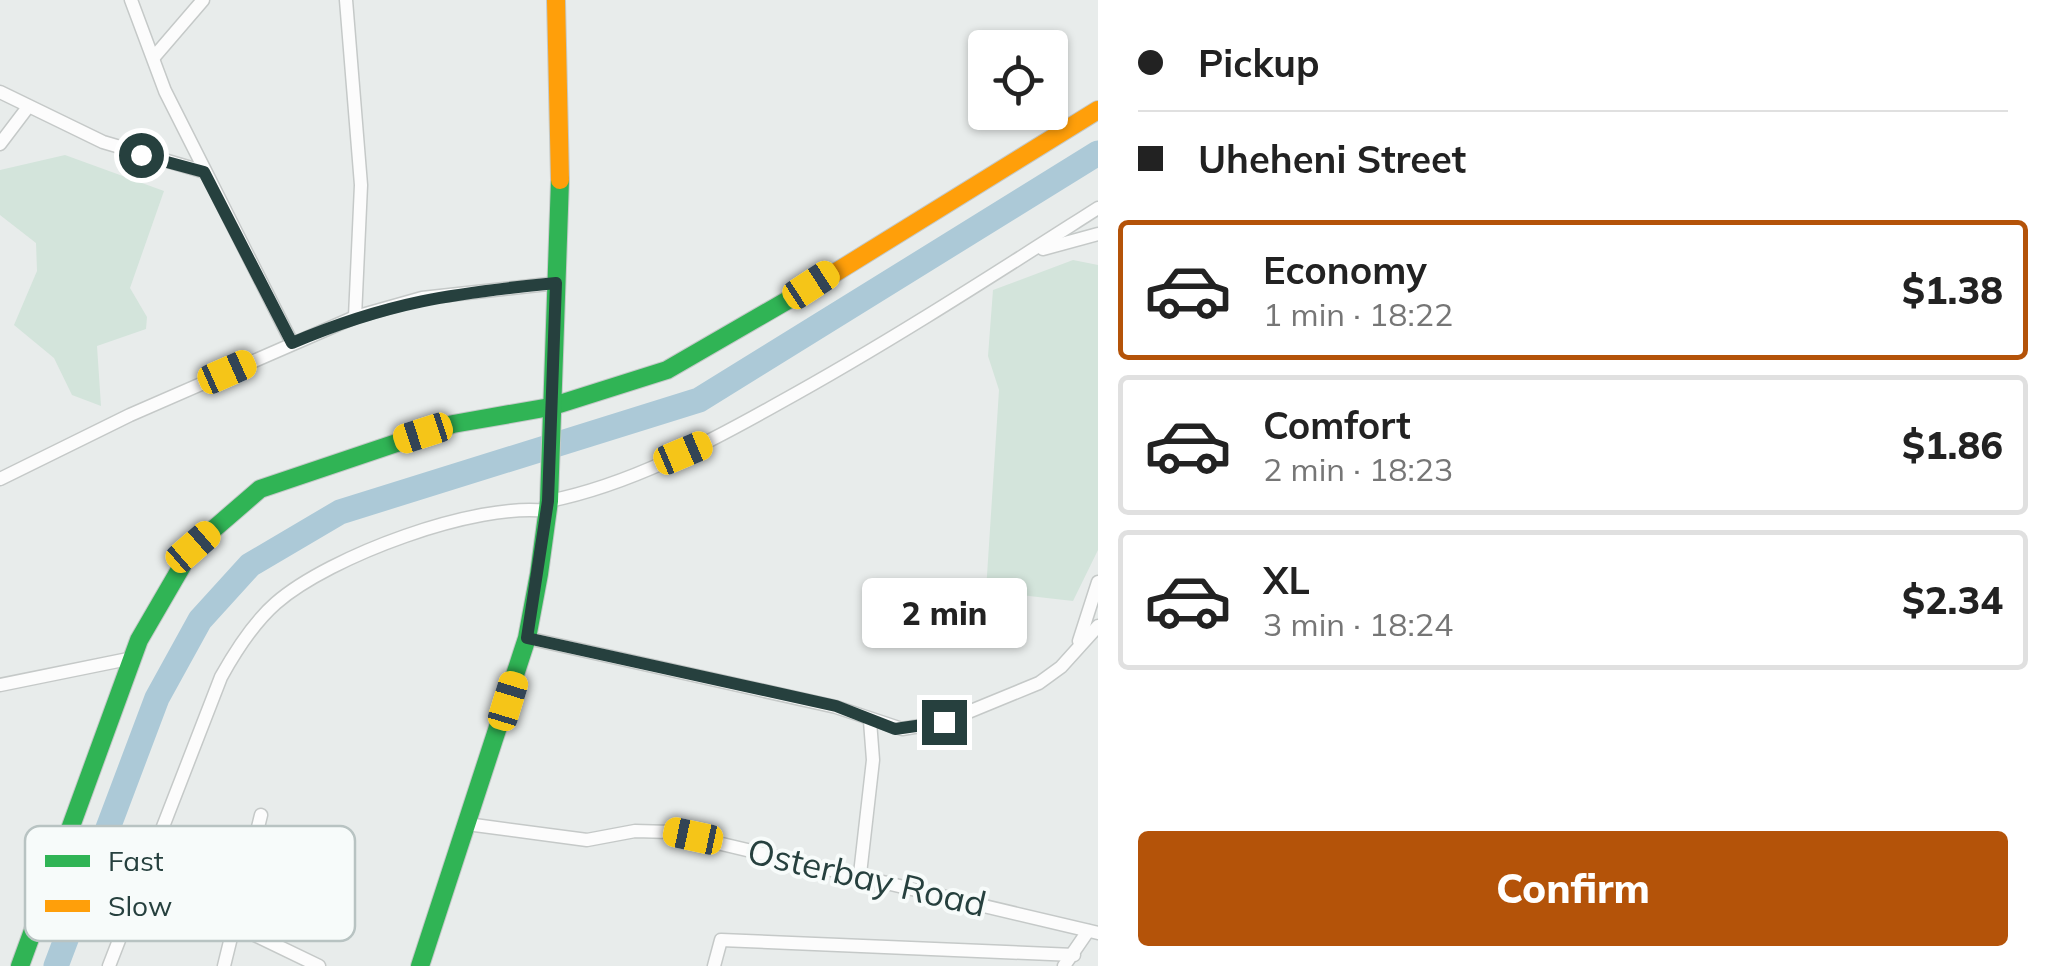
<!DOCTYPE html>
<meta charset="utf-8">
<style>
body{margin:0;font-family:Mulish,sans-serif;background:#f2f2f2;color:#222;height:100vh;display:flex;flex-direction:column;font-size:38px;white-space:nowrap}
*{box-sizing:border-box;margin:0}
p{font-size:32px;color:#767676}
.icon{flex:none;width:55px;height:55px;fill:none;stroke:currentColor;stroke-width:2;stroke-linecap:round;stroke-linejoin:round}
.map{position:relative;flex:1;overflow:hidden}
.sheet{display:flex;flex-direction:column;background:#fff;width:950px}
.sheet>*{flex:none}
.top-card{display:grid;align-content:center;height:220px;padding:0 40px;background:#fff}
.fabs{position:absolute;left:968px;top:30px;display:grid;gap:20px}
.fabs a{display:grid;place-items:center;width:100px;height:100px;border-radius:10px;background:#fff;box-shadow:0 2px 8px #0004;font-size:50px}
.end{position:absolute;width:45px;height:45px;margin:-22px;border:12px solid #26403e;background:#fff;box-shadow:0 0 0 5px #fff}
.from{border-radius:50%}
.bubble{position:absolute;height:70px;border-radius:10px;background:#fff;box-shadow:0 2px 8px #0004;font-size:32px;font-weight:800;line-height:70px;text-align:center}
.car{position:absolute;width:30px;height:60px;margin:-30px -15px;border-radius:12px;box-shadow:0 0 8px 2px #0007;background:linear-gradient(#f5c518 24%,#345 0 40%,#f5c518 0 76%,#345 0 86%,#f5c518 0)}
.top-card b{display:flex;align-items:center;gap:35px;height:95px;font-size:38px}
.top-card b+b{border-top:2px solid #e0e0e0}
.top-card i{width:25px;height:25px;background:#222}
ul{padding:0;list-style:none}
li{display:flex;align-items:center;gap:30px;height:140px;margin:0 20px 15px;padding:0 20px;border:5px solid #e0e0e0;border-radius:10px}
li div{flex:1}
li b{display:block;font-size:38px}
li em{font-style:normal;font-weight:800}
li.on{border-color:#b45309}
li>.icon{width:90px;height:90px;stroke-width:1.5}
.cta{display:flex;gap:20px;margin-top:auto;padding:20px 40px}
.cta a{flex:1;height:115px;border-radius:10px;background:#b45309;color:#fff;font-size:40px;font-weight:800;line-height:115px;text-align:center}
main{display:flex;flex:1;min-height:0}
.map>svg:first-child{display:block}
.green{fill:#d3e4db}
.lines{fill:none;stroke-linecap:round;stroke-linejoin:round}
.river{stroke:#acc9d7;stroke-width:25}
.street-casing{stroke:#c5c9c8;stroke-width:15}
.fast-casing{stroke:#c4c9c8;stroke-width:20}
.slow-casing{stroke:#c4c9c8;stroke-width:20}
.street{stroke:#fcfcfc;stroke-width:12}
.fast{stroke:#30b455;stroke-width:18}
.slow{stroke:#ff9f0a;stroke-width:18}
.route{stroke:#26403e;stroke-width:12}
.labels{text-anchor:middle;dominant-baseline:central;stroke-width:8;stroke-linejoin:round;paint-order:stroke}
.street-label{font-size:35px;fill:#26403e;stroke:#f7fbfa}
.key{fill:#f7fbfa;stroke:#b8c3c2;stroke-width:2.5}
.key-label{font-size:28px;fill:#26403e}
</style>
<main>
<div class="map">
<svg width="1098" height="966" viewBox="0 0 1098 966">
<rect width="100%" height="100%" fill="#e8eceb"/>
<g class="green">
<path d="M65,155L164,191L130,288L147,317L146,329L97,346L101,406L72,395L54,358L14,325L37,271L36,243L0,215V170Z"/>
<path d="M1073,260L1098,265V550L1073,601L986,591L999,390L988,356L993,290Z"/>
</g>
<g class="lines">
<path class="river" d="M56,966L157,698L200,620L250,565L340,512L699,400L1098,153"/>
<defs>
<g id="street">
<path d="M131,0L165,91L292,343"/>
<path d="M346,0L361,185L355,317"/>
<path d="M154,57L203,0"/>
<path d="M0,92L103,142L205,172"/>
<path d="M0,144L28,107"/>
<path d="M1043,249L1098,234"/>
<path d="M0,479L130,415L355,317L422,298L557,283"/>
<path d="M549,501C629,485 708,443 779,403C888,343 993,275 1098,208"/>
<path d="M527,638L836,707L902,729L944,722L1039,683L1061,667L1098,626"/>
<path d="M1079,641L1098,582"/>
<path d="M0,685L133,658"/>
<path d="M467,824L587,840L635,831L671,832L1098,933"/>
<path d="M152,856L244,888"/>
<path d="M860,874L873,760L870,721"/>
<path d="M134,900L231,937"/>
<path d="M234,925L319,966"/>
<path d="M109,966L221,677C236,650 253,623 276,603C330,556 476,502 547,511"/>
<path d="M224,966L261,815"/>
<path d="M714,966L721,940L1074,955"/>
<path d="M1064,966L1088,931"/>
</g>
<g id="fast">
<path d="M20,966L139,640L193,547L260,489L453,424L550,407L667,370L833,274"/>
<path d="M420,966L527,638L539,574L549,501L560,180"/>
</g>
<g id="slow">
<path d="M556,0L560,180"/>
<path d="M833,274L1098,110"/>
</g>
</defs>
<use href="#street" class="street-casing"/>
<use href="#fast" class="fast-casing"/>
<use href="#slow" class="slow-casing"/>
<use href="#street" class="street"/>
<use href="#fast" class="fast"/>
<use href="#slow" class="slow"/>
</g>
<g class="lines">
<path class="route" d="M141,155L204,172L292,343C388,302 454,293 556,283L548,501L527,638L836,706L895,729L944,722"/>
</g>
<g class="labels">
<g class="street-label">
<text transform="translate(867 877) rotate(13)">Osterbay Road</text>
</g>
</g>
<rect x="25" y="826" width="330" height="115" rx="15" class="key"/>
<rect x="45" y="855" width="45" height="12" fill="#30b455"/>
<rect x="45" y="900" width="45" height="12" fill="#ff9f0a"/>
<g class="key-label">
<text x="108" y="871">Fast</text>
<text x="108" y="916">Slow</text>
</g>
</svg>
<div class="fabs">
<a><svg class="icon" aria-label="locate" viewBox="0 0 24 24"><circle cx="12" cy="12" r="6"/><path d="M12 2v4M12 18v4M2 12h4M18 12h4"/></svg></a>
</div>
<i class="end from" style="left:141px;top:155px"></i>
<i class="end" style="left:944px;top:722px"></i>
<div class="bubble" style="left:862px;top:578px;width:165px">2 min</div>
<i class="car" style="left:811px;top:285px;rotate:57deg"></i>
<i class="car" style="left:227px;top:372px;rotate:66deg"></i>
<i class="car" style="left:423px;top:433px;rotate:252deg"></i>
<i class="car" style="left:683px;top:453px;rotate:67deg"></i>
<i class="car" style="left:193px;top:547px;rotate:49deg"></i>
<i class="car" style="left:508px;top:701px;rotate:17deg"></i>
<i class="car" style="left:693px;top:836px;rotate:282deg"></i>
</div>
<section class="sheet">
<div class="top-card">
<b><i class="from"></i>Pickup</b>
<b><i></i>Uheheni Street</b>
</div>
<ul>
<li class="on"><svg class="icon" aria-label="car" viewBox="0 0 24 24"><path d="M5 17H2v-5l4-1 3-4h7l3 4 3 1v5h-3M9 17h6M6 11h13"/><circle cx="7" cy="17" r="2"/><circle cx="17" cy="17" r="2"/></svg><div><b>Economy</b><p>1 min · 18:22</p></div><em>$1.38</em></li>
<li><svg class="icon" aria-label="car" viewBox="0 0 24 24"><path d="M5 17H2v-5l4-1 3-4h7l3 4 3 1v5h-3M9 17h6M6 11h13"/><circle cx="7" cy="17" r="2"/><circle cx="17" cy="17" r="2"/></svg><div><b>Comfort</b><p>2 min · 18:23</p></div><em>$1.86</em></li>
<li><svg class="icon" aria-label="car" viewBox="0 0 24 24"><path d="M5 17H2v-5l4-1 3-4h7l3 4 3 1v5h-3M9 17h6M6 11h13"/><circle cx="7" cy="17" r="2"/><circle cx="17" cy="17" r="2"/></svg><div><b>XL</b><p>3 min · 18:24</p></div><em>$2.34</em></li>
</ul>
<div class="cta"><a>Confirm</a></div>
</section>
</main>
